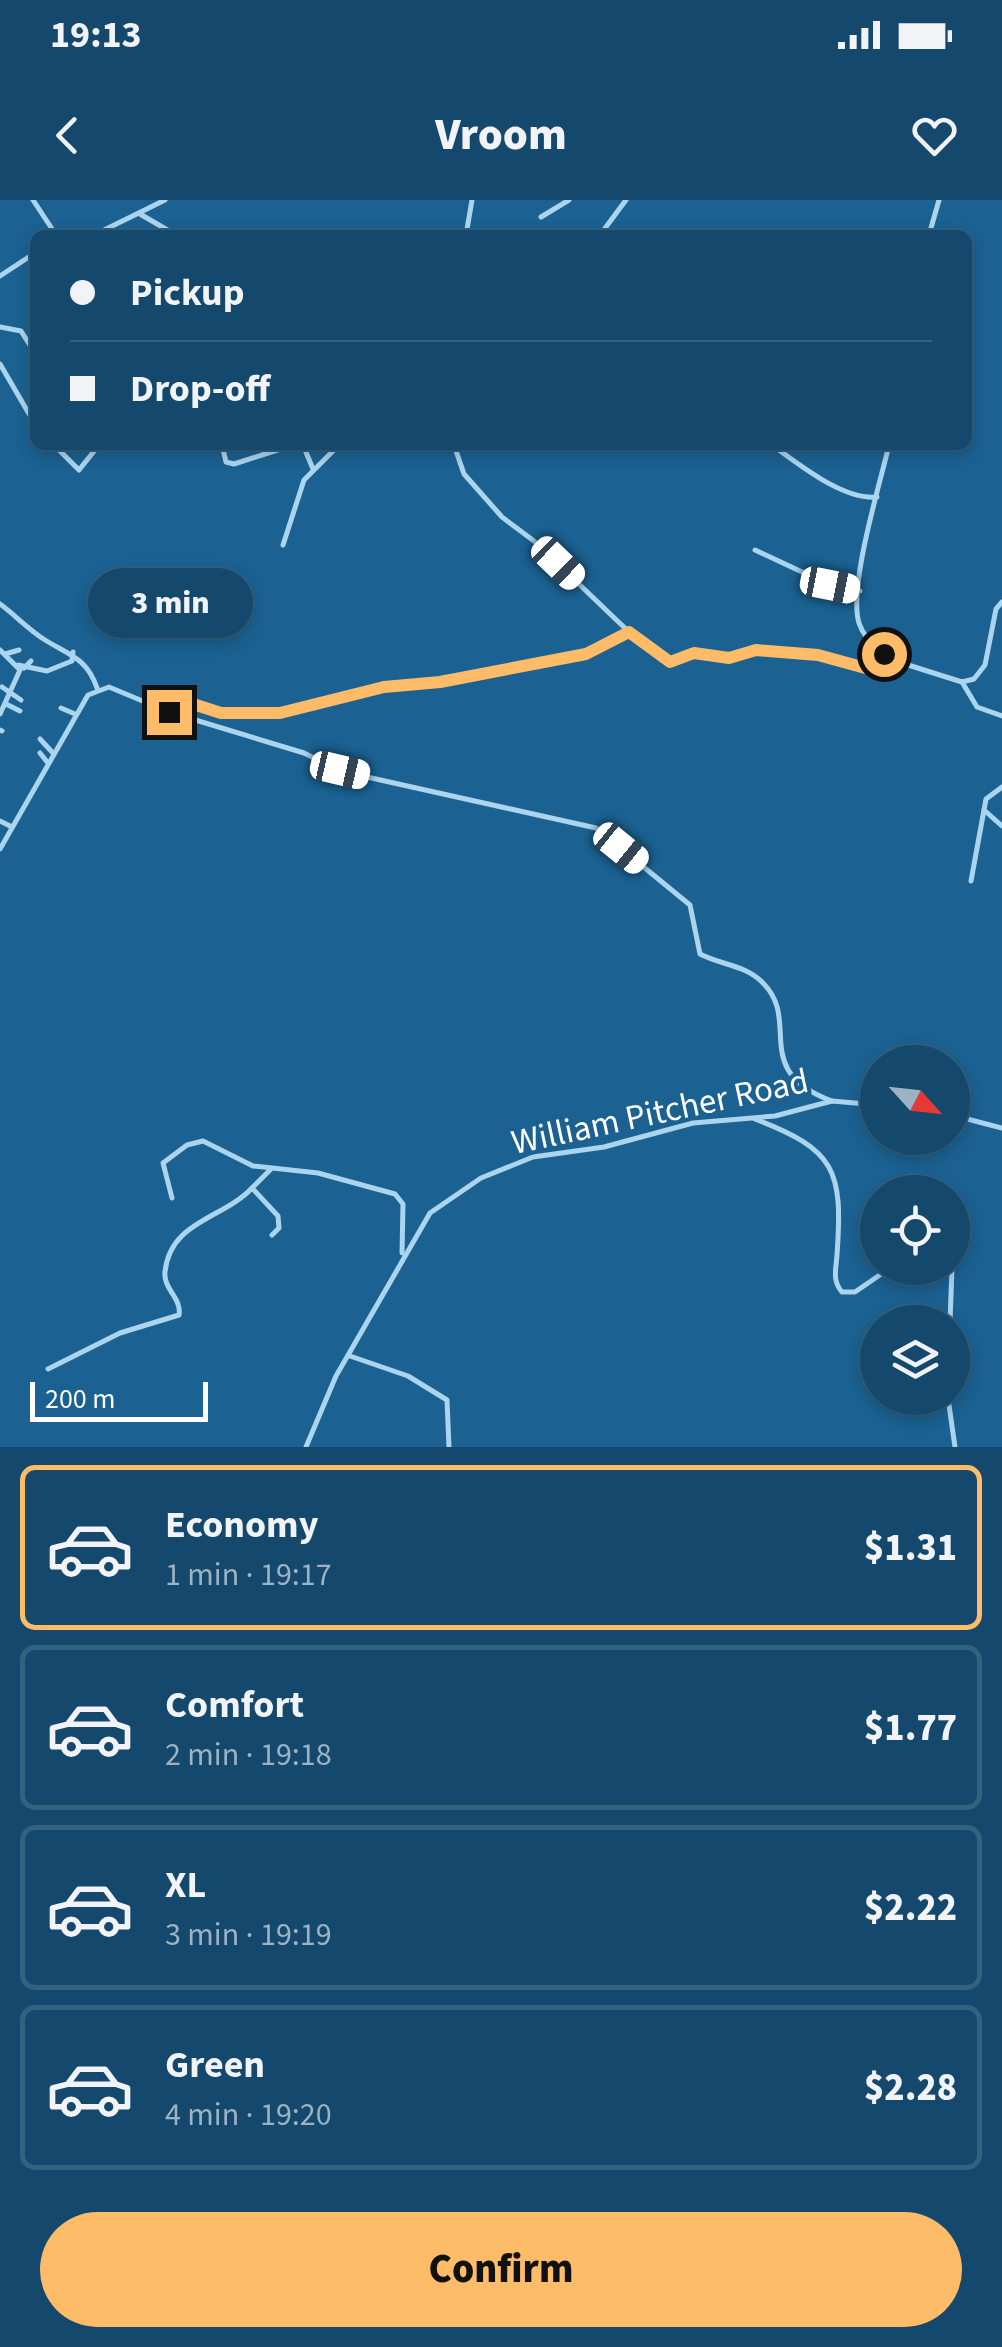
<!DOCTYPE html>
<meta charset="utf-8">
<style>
body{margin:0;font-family:"Source Sans 3",sans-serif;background:#215375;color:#f1f3f6;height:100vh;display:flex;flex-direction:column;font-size:38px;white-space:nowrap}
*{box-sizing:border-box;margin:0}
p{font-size:32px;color:#9db2c2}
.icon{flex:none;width:55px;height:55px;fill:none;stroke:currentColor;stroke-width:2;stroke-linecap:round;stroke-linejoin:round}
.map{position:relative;height:1247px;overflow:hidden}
.panel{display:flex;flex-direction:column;background:#14496d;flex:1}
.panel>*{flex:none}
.hud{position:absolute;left:30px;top:30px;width:942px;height:220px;border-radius:15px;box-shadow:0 5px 15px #0003,0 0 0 2px #336180;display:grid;align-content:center;height:220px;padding:0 40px;background:#14496d}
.needle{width:65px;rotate:117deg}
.tools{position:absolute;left:860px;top:845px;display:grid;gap:20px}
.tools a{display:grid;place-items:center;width:110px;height:110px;border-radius:50%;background:#14496d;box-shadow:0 5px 15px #0003,0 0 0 2px #336180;font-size:50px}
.scale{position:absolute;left:30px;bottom:25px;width:178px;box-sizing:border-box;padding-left:10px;border:5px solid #fff;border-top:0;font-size:28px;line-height:35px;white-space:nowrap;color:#fff;-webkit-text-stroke:8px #1b6191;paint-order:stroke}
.end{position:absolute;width:45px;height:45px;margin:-22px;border:12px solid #ffbc68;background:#111;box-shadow:0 0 0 5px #111}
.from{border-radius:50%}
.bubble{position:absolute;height:70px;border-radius:35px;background:#14496d;box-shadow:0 5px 15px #0003,0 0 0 2px #336180;font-size:32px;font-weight:800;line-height:70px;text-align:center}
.car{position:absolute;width:30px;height:60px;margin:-30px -15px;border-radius:12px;box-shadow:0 0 8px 2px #0007;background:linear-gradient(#fff 24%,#345 0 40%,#fff 0 76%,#345 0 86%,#fff 0)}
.hud b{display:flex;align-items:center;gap:35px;height:95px;font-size:38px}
.hud b+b{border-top:2px solid #336180}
.hud i{width:25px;height:25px;background:#f1f3f6}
ul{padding:18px 0 0;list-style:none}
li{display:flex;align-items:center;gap:30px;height:165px;margin:0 20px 15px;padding:0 20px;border:5px solid #336180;border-radius:15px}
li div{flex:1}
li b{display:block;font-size:38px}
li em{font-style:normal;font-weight:800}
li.selected{border-color:#ffbc68}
li>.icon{width:90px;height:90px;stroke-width:1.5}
.action{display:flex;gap:20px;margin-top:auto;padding:20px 40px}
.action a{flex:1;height:115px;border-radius:60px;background:#ffbc68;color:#111;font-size:40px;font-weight:800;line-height:115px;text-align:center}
.status{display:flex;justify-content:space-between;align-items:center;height:70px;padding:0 50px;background:#14496d;direction:ltr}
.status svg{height:28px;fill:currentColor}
header{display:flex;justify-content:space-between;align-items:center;height:130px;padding:0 40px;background:#14496d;font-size:45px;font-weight:800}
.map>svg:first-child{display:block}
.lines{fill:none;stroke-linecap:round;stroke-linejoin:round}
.minor{stroke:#abd4ef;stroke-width:5}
.route{stroke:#ffbc68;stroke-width:12}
.labels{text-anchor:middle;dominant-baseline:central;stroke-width:8;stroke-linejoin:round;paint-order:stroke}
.street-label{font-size:35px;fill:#fff;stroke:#1b6191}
</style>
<div class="status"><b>19:13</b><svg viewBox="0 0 49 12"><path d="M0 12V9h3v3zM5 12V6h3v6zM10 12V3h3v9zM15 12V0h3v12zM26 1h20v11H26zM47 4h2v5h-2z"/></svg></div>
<header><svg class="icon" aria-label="back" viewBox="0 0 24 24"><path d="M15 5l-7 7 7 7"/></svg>Vroom<svg class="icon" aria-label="heart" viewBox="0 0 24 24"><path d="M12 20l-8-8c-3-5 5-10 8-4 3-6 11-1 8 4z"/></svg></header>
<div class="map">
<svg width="1002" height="1247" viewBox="0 0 1002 1247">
<rect width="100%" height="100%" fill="#1b6191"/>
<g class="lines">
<g class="minor">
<path d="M33,0L56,35"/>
<path d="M140,14L176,35"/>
<path d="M541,17L569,0"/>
<path d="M94,35L165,0"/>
<path d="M466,35L472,0"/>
<path d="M600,35L626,0"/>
<path d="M929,35L939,0"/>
<path d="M0,76L35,53"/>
<path d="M0,127L21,131L35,153"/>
<path d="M0,164L35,224"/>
<path d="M54,245L79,270L99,245"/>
<path d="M222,245L226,262L234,264L293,245"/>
<path d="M303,245L313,269"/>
<path d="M454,245L464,274L502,317L534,341L629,432L670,462L693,453L729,458L756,450L818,455L880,471L904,464C886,455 866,444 859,423C848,387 880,284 889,245"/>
<path d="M772,245C799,264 842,300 877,297"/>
<path d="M283,345L304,280L339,245"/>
<path d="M755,350L830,385L860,391"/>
<path d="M0,404C15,415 29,430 45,440C69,455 87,458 97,488"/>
<path d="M0,450L20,470L0,514"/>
<path d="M5,454L19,450"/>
<path d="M905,464L962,482L974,479L985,465L996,409L1002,402"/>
<path d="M18,465L47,471L72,461L73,452"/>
<path d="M24,468L31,461"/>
<path d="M962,482L977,507L1002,516"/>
<path d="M2,487L21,500"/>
<path d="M6,504L20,511"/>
<path d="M61,508L75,514"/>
<path d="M169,512L193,504L221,513H281L384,487L441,482L586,454L629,432"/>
<path d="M0,530L2,531"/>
<path d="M40,539L53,553"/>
<path d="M40,553L48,563"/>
<path d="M1002,587L986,599L984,610L1002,626"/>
<path d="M0,621L12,627"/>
<path d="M0,649L88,495L109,487L169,512L304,553L340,571L596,628L690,705L700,754C721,765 746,765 763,783C802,822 749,870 832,901"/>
<path d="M971,681L984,610"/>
<path d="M952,915L1002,928"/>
<path d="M755,919C836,950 843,970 837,1055C836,1069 832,1081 842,1092H855L890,1068"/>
<path d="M271,969L252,988L278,1016L279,1028L272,1035"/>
<path d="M172,998L163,963L187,945L203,941L253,966L318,973L395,994L403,1004L402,1053"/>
<path d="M950,1122L952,1068"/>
<path d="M350,1156L408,1176L447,1200L449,1247"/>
<path d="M48,1169L120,1133L179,1115C182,1098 163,1089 165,1072C170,1021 223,1019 252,988"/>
<path d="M948,1198L955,1247"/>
<path d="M306,1247L336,1176L430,1013L481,978L533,957L604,947L693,923L775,916L832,901L878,905"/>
</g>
</g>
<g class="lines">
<path class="route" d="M169,512L193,504L221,513H280L384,487L440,482L586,454L629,432L670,462L694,453L729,458L756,450L818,455L880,472L884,454"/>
</g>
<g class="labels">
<g class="street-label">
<text transform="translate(660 912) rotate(-12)">William Pitcher Road</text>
</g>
</g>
</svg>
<div class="tools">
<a><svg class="needle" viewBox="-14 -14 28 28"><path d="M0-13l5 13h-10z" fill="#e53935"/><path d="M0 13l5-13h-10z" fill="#9db2c2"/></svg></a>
<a><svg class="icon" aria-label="locate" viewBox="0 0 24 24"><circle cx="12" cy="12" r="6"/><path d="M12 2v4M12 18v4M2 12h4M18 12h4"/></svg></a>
<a><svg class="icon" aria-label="layers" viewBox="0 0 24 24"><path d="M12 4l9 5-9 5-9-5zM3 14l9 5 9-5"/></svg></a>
</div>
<div class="scale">200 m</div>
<i class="end from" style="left:884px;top:454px"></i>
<i class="end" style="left:169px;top:512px"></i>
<div class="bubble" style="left:88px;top:368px;width:165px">3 min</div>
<i class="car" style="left:558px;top:363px;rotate:134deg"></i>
<i class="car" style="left:830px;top:385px;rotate:101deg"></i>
<i class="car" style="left:340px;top:570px;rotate:103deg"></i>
<i class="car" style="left:621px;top:648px;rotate:129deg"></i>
<div class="hud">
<b><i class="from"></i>Pickup</b>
<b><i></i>Drop-off</b>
</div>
</div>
<section class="panel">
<ul>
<li class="selected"><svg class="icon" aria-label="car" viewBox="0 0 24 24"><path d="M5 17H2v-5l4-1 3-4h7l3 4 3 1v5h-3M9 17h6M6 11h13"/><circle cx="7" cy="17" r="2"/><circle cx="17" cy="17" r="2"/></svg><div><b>Economy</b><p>1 min · 19:17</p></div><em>$1.31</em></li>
<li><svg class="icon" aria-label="car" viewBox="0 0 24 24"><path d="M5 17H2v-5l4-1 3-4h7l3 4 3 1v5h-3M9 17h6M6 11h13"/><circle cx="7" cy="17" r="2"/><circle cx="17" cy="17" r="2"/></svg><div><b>Comfort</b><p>2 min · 19:18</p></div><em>$1.77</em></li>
<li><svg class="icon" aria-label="car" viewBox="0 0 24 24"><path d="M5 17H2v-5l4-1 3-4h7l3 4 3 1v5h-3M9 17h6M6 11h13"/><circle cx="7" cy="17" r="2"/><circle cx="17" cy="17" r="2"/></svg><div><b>XL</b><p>3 min · 19:19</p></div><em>$2.22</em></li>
<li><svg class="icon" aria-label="car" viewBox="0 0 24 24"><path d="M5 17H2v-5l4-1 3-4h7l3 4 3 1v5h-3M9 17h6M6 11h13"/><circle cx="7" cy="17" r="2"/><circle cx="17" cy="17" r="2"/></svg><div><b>Green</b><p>4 min · 19:20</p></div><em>$2.28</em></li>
</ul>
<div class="action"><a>Confirm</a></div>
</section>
